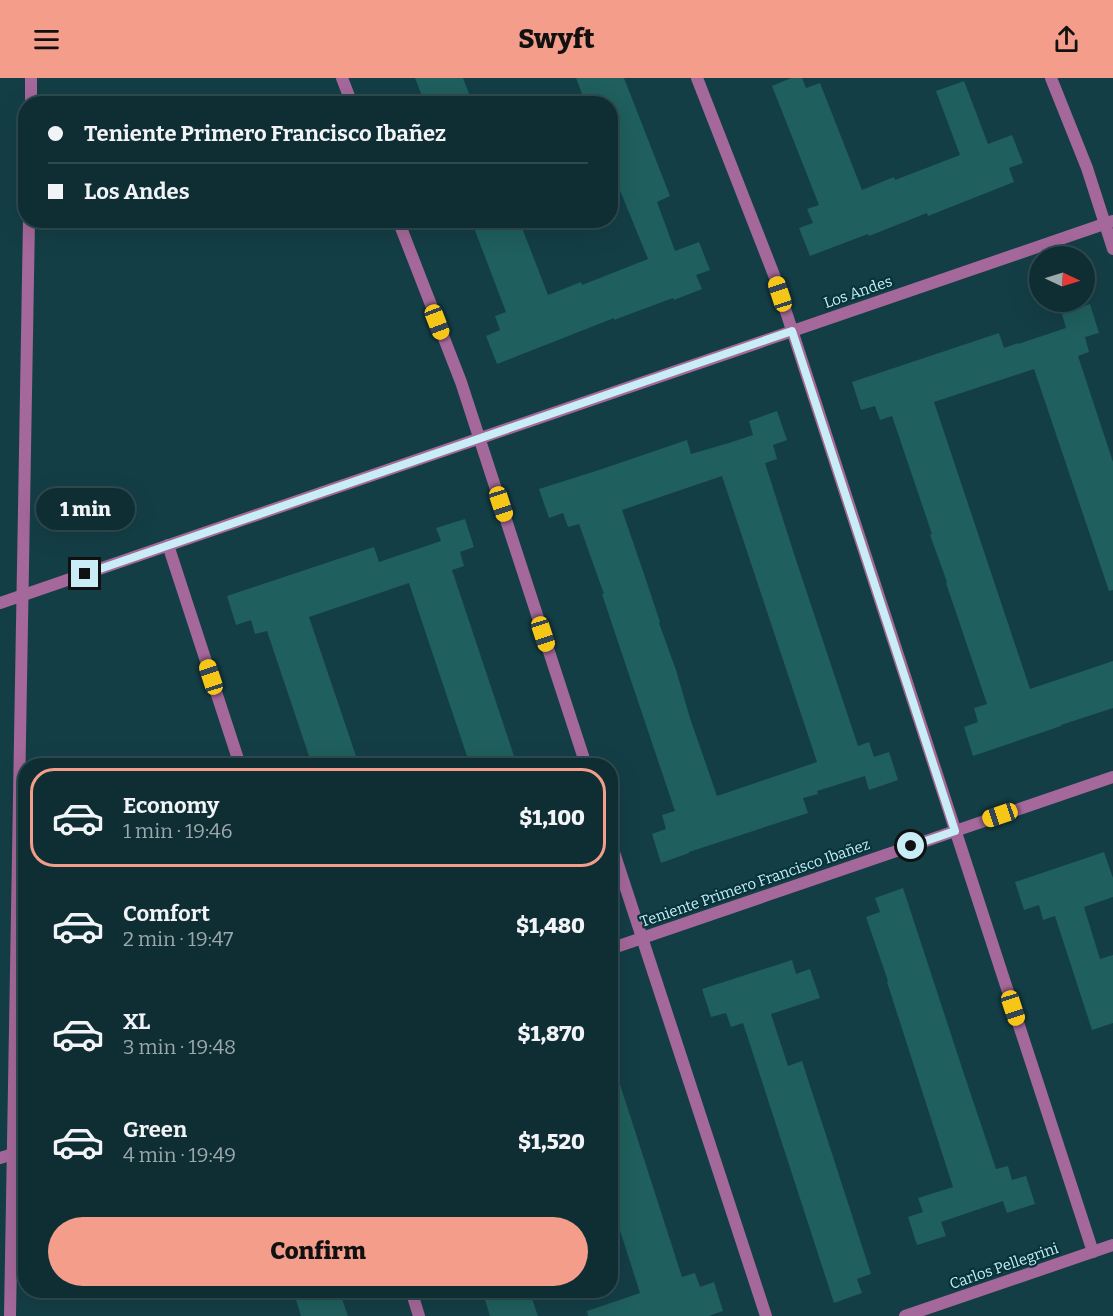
<!DOCTYPE html>
<meta charset="utf-8">
<style>
body{margin:0;font-family:Bitter,serif;background:#1d3a40;color:#f1f3f6;height:100vh;display:flex;flex-direction:column;font-size:22px;white-space:nowrap}
*{box-sizing:border-box;margin:0}
p{font-size:20px;color:#9ba8ac}
.icon{flex:none;width:33px;height:33px;fill:none;stroke:currentColor;stroke-width:2;stroke-linecap:round;stroke-linejoin:round}
.map{position:relative;flex:1;overflow:hidden}
.side{position:absolute;left:18px;top:680px;width:600px;height:540px;display:flex;flex-direction:column;background:#0f2e34;border-radius:24px;box-shadow:0 6px 24px #0002,0 0 0 2px #2f4a4f}
.side>*{flex:none}
.guide{position:absolute;left:18px;top:18px;width:600px;height:132px;border-radius:24px;box-shadow:0 6px 24px #0002,0 0 0 2px #2f4a4f;display:grid;align-content:center;height:132px;padding:0 30px;background:#0f2e34}
.needle{width:39px;rotate:94deg}
.fabs{position:absolute;left:1029px;top:168px;display:grid;gap:12px}
.fabs a{display:grid;place-items:center;width:66px;height:66px;border-radius:50%;background:#0f2e34;box-shadow:0 6px 24px #0002,0 0 0 2px #2f4a4f;font-size:30px}
.end{position:absolute;width:27px;height:27px;margin:-14px;border:8px solid #c9edf6;background:#111;box-shadow:0 0 0 3px #111}
.from{border-radius:50%}
.bubble{position:absolute;height:42px;border-radius:21px;background:#0f2e34;box-shadow:0 6px 24px #0002,0 0 0 2px #2f4a4f;font-size:20px;font-weight:800;line-height:42px;text-align:center}
.car{position:absolute;width:18px;height:36px;margin:-18px -9px;border-radius:8px;box-shadow:0 0 4px 2px #0007;background:linear-gradient(#f5c518 24%,#345 0 40%,#f5c518 0 76%,#345 0 86%,#f5c518 0)}
.guide b{display:flex;align-items:center;gap:21px;height:57px;font-size:22px}
.guide b+b{border-top:2px solid #2f4a4f}
.guide i{width:15px;height:15px;background:#f1f3f6}
ul{padding:10px 0 0;list-style:none}
li{display:flex;align-items:center;gap:18px;height:99px;margin:0 12px 9px;padding:0 18px;border:3px solid transparent;border-radius:24px}
li div{flex:1}
li b{display:block;font-size:22px}
li em{font-style:normal;font-weight:800}
li.active{border-color:#f49d8b}
li>.icon{width:54px;height:54px;stroke-width:1.5}
.action{display:flex;gap:12px;margin-top:auto;padding:12px 30px}
.action a{flex:1;height:69px;border-radius:36px;background:#f49d8b;color:#111;font-size:24px;font-weight:800;line-height:69px;text-align:center}
header{display:flex;justify-content:space-between;align-items:center;height:78px;padding:0 30px;background:#f49d8b;color:#111;font-size:27px;font-weight:800}
.map>svg:first-child{display:block}
.building{fill:#1f5f5d;fill-rule:evenodd}
.lines{fill:none;stroke-linecap:round;stroke-linejoin:round}
.street{stroke:#a4689a;stroke-width:12}
.route{stroke:#c9edf6;stroke-width:8}
.labels{text-anchor:middle;dominant-baseline:central;stroke-width:4.5;stroke-linejoin:round;paint-order:stroke}
.street-label{font-size:15px;fill:#c9edf6;stroke:#07333b}
</style>
<header><svg class="icon" aria-label="menu" viewBox="0 0 24 24"><path d="M4 6h16M4 12h16M4 18h16"/></svg>Swyft<svg class="icon" aria-label="share" viewBox="0 0 24 24"><path d="M12 15V3M7 8l5-5 5 5M5 13v7h14v-7"/></svg></header>
<div class="map">
<svg width="1113" height="1238" viewBox="0 0 1113 1238">
<rect width="100%" height="100%" fill="#143e46"/>
<g class="building">
<path d="M415,0H463L473,26H425Z"/>
<path d="M576,0H624L670,118L657,124L675,173L699,164L710,192L696,197L702,211L674,222L673,220L614,242V240L497,286L486,258L500,252L495,238L506,234L471,142H519L548,217L581,204L582,207L648,181L610,88V26H586Z"/>
<path d="M791,0H802L806,10L820,5L862,112L894,99L895,102L960,77L936,13L964,3L988,66L1012,57L1023,85L1009,90L1014,104L928,138L927,135L869,158L868,156L810,178L799,150L813,145L807,131L819,127L772,8Z"/>
<path d="M1090,226L1099,255L1085,259L1089,274L1078,278L1113,384V512L1109,513L1034,291L934,324L1030,611L1113,583V630L1061,647V648L973,678L964,649L978,644L974,630L987,626L946,505L947,504L930,457L932,456L892,338L880,342L875,328L861,332L852,304L999,255L1004,270L1018,265V266L1066,250L1062,236Z"/>
<path d="M777,333L787,362L773,367L777,381L765,385L796,482L858,668L869,664L874,679L889,674L898,702L869,712L865,698L817,713L818,716L803,720L808,735L689,774V775L661,785L652,756L666,751L662,737L675,733L618,564L602,516H604L579,446L568,449L563,435L549,440L539,411L599,392L687,362L691,376L729,365L753,357L749,343ZM722,398L817,684L717,718L690,640L676,592L659,545L660,544L644,496L622,432Z"/>
<path d="M465,441L474,469L460,474L464,488L452,492L517,687H470L409,505L309,539L359,687H312L267,553L255,556L251,542L236,547L227,518L374,469L379,484L441,463L436,450Z"/>
<path d="M1104,774L1113,800V819L1084,829L1100,881L1113,877V945L1092,952L1055,838L1043,842L1039,827L1024,832L1015,804Z"/>
<path d="M903,810L965,999L996,1091L1008,1088L1012,1102L1026,1098L1035,1126L1007,1135L1003,1123L941,1144L946,1158L917,1167L908,1139L923,1134L918,1120L953,1109L887,904L888,903L866,839L880,834L875,820Z"/>
<path d="M792,882L796,896L810,891L820,920L771,936L788,988L802,983L871,1196L857,1201L862,1215L834,1225L743,945L731,949L726,935L711,939L702,911Z"/>
<path d="M616,994L682,1199L695,1195L700,1209L714,1204L723,1233L709,1238H588L587,1233L640,1215L610,1121V995Z"/>
<path d="M293,1212H339L348,1238H301Z"/>
<path d="M482,1212H529L538,1238H490Z"/>
</g>
<g class="lines">
<g class="street">
<path d="M342,0L352,26"/>
<path d="M697,0L774,197L1093,1174"/>
<path d="M1051,0L1087,90L1113,171"/>
<path d="M31,26V0"/>
<path d="M398,142L461,304L586,687"/>
<path d="M168,467L240,687"/>
<path d="M0,525L1113,143"/>
<path d="M610,762L766,1238"/>
<path d="M610,871L1113,699"/>
<path d="M0,1080L26,1072"/>
<path d="M411,1212L419,1238"/>
<path d="M10,1238L29,142"/>
<path d="M905,1238L1113,1167"/>
</g>
</g>
<g class="lines">
<path class="route" d="M85,496L792,253L955,753L911,768"/>
</g>
<g class="labels">
<g class="street-label">
<text transform="translate(858 214) rotate(-19)">Los Andes</text>
<text transform="translate(755 805) rotate(-19)">Teniente Primero Francisco Ibañez</text>
<text transform="translate(1004 1188) rotate(-19)">Carlos Pellegrini</text>
</g>
</g>
</svg>
<div class="fabs">
<a><svg class="needle" viewBox="-14 -14 28 28"><path d="M0-13l5 13h-10z" fill="#e53935"/><path d="M0 13l5-13h-10z" fill="#9ba8ac"/></svg></a>
</div>
<i class="end from" style="left:911px;top:768px"></i>
<i class="end" style="left:85px;top:496px"></i>
<div class="bubble" style="left:36px;top:410px;width:99px">1 min</div>
<i class="car" style="left:780px;top:216px;rotate:342deg"></i>
<i class="car" style="left:437px;top:244px;rotate:159deg"></i>
<i class="car" style="left:501px;top:426px;rotate:162deg"></i>
<i class="car" style="left:543px;top:556px;rotate:162deg"></i>
<i class="car" style="left:211px;top:599px;rotate:342deg"></i>
<i class="car" style="left:1000px;top:737px;rotate:251deg"></i>
<i class="car" style="left:1013px;top:930px;rotate:162deg"></i>
<div class="guide">
<b><i class="from"></i>Teniente Primero Francisco Ibañez</b>
<b><i></i>Los Andes</b>
</div>
<section class="side">
<ul>
<li class="active"><svg class="icon" aria-label="car" viewBox="0 0 24 24"><path d="M5 17H2v-5l4-1 3-4h7l3 4 3 1v5h-3M9 17h6M6 11h13"/><circle cx="7" cy="17" r="2"/><circle cx="17" cy="17" r="2"/></svg><div><b>Economy</b><p>1 min · 19:46</p></div><em>$1,100</em></li>
<li><svg class="icon" aria-label="car" viewBox="0 0 24 24"><path d="M5 17H2v-5l4-1 3-4h7l3 4 3 1v5h-3M9 17h6M6 11h13"/><circle cx="7" cy="17" r="2"/><circle cx="17" cy="17" r="2"/></svg><div><b>Comfort</b><p>2 min · 19:47</p></div><em>$1,480</em></li>
<li><svg class="icon" aria-label="car" viewBox="0 0 24 24"><path d="M5 17H2v-5l4-1 3-4h7l3 4 3 1v5h-3M9 17h6M6 11h13"/><circle cx="7" cy="17" r="2"/><circle cx="17" cy="17" r="2"/></svg><div><b>XL</b><p>3 min · 19:48</p></div><em>$1,870</em></li>
<li><svg class="icon" aria-label="car" viewBox="0 0 24 24"><path d="M5 17H2v-5l4-1 3-4h7l3 4 3 1v5h-3M9 17h6M6 11h13"/><circle cx="7" cy="17" r="2"/><circle cx="17" cy="17" r="2"/></svg><div><b>Green</b><p>4 min · 19:49</p></div><em>$1,520</em></li>
</ul>
<div class="action"><a>Confirm</a></div>
</section>
</div>
